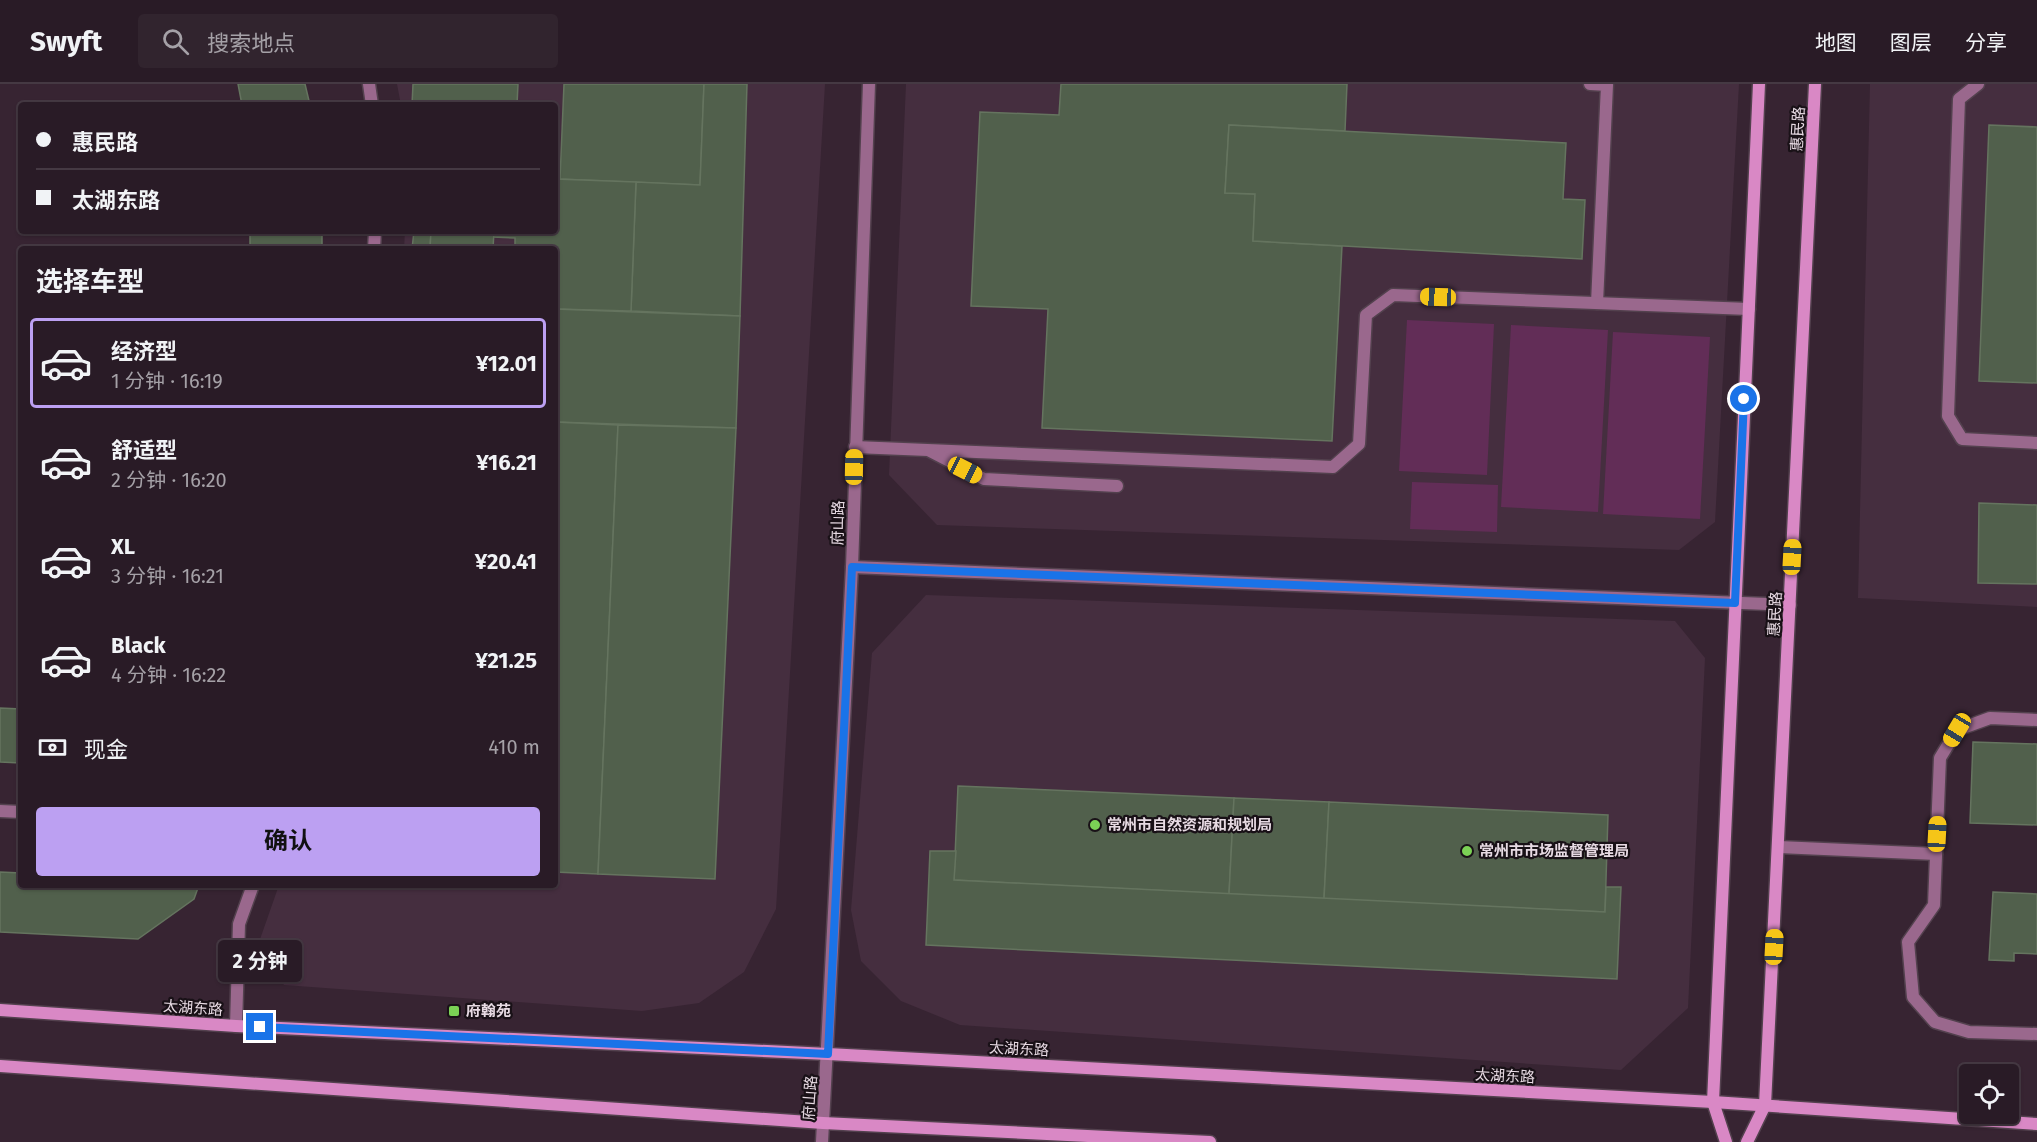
<!DOCTYPE html>
<html lang="zh">
<meta charset="utf-8">
<style>
body{margin:0;font-family:"Fira Sans","Noto Sans SC",sans-serif;background:#31242e;color:#f1f3f6;height:100vh;display:flex;flex-direction:column;font-size:22px;white-space:nowrap}
*{box-sizing:border-box;margin:0}
p{font-size:20px;color:#a5a1a7}
.icon{flex:none;width:33px;height:33px;fill:none;stroke:currentColor;stroke-width:2;stroke-linecap:round;stroke-linejoin:round}
.map{position:relative;flex:1;overflow:hidden}
.panel{position:absolute;left:18px;top:162px;width:540px;height:642px;display:flex;flex-direction:column;background:#291b26;border-radius:6px;box-shadow:0 2px 4px #0004,0 0 0 2px #453943}
.panel>*{flex:none}
.hud{position:absolute;left:18px;top:18px;width:540px;height:132px;border-radius:6px;box-shadow:0 2px 4px #0004,0 0 0 2px #453943;display:grid;align-content:center;height:132px;padding:0 18px;background:#291b26}
.tools{position:absolute;left:1959px;top:980px;display:grid;gap:12px}
.tools a{display:grid;place-items:center;width:60px;height:60px;border-radius:6px;background:#291b26;box-shadow:0 2px 4px #0004,0 0 0 2px #453943;font-size:30px}
.end{position:absolute;width:27px;height:27px;margin:-14px;border:8px solid #1a73e8;background:#fff;box-shadow:0 0 0 3px #fff}
.from{border-radius:50%}
.bubble{position:absolute;height:42px;border-radius:6px;background:#291b26;box-shadow:0 2px 4px #0004,0 0 0 2px #453943;font-size:20px;font-weight:700;line-height:42px;text-align:center}
.car{position:absolute;width:18px;height:36px;margin:-18px -9px;border-radius:8px;box-shadow:0 0 4px 2px #0007;background:linear-gradient(#f5c518 24%,#345 0 40%,#f5c518 0 76%,#345 0 86%,#f5c518 0)}
.hud b{display:flex;align-items:center;gap:21px;height:57px;font-size:22px}
.hud b+b{border-top:2px solid #453943}
.hud i{width:15px;height:15px;background:#f1f3f6}
ul{padding:0;list-style:none}
li{display:flex;align-items:center;gap:18px;height:90px;margin:0 12px 9px;padding:0 6px;border:3px solid transparent;border-radius:6px}
li div{flex:1}
li b{display:block;font-size:22px}
li em{font-style:normal;font-weight:700}
li.selected{border-color:#bca0f2}
li>.icon{width:54px;height:54px;stroke-width:1.5}
h2{padding:0 18px;font-size:27px;line-height:72px}
.pay{display:flex;align-items:center;gap:15px;height:66px;padding:0 18px;font-size:22px}
.pay p{margin-inline-start:auto}
.cta{display:flex;gap:12px;margin-top:auto;padding:12px 18px}
.cta a{flex:1;height:69px;border-radius:6px;background:#bca0f2;color:#111;font-size:24px;font-weight:700;line-height:69px;text-align:center}
header{display:flex;align-items:center;gap:36px;box-sizing:border-box;height:84px;padding:0 30px;background:#291b26;border-bottom:2px solid #453943}
header strong{font-size:28px}
nav{display:flex;gap:33px;margin-inline-start:auto;font-size:21px}
.search{width:420px;height:54px;background:#31242e;display:flex;align-items:center;gap:15px;box-sizing:border-box;padding:0 21px;border-radius:6px;color:#a5a1a7;font-size:22px}
.map>svg:first-child{display:block}
.built{fill:#452e3f}
.green{fill:#622d57}
.building{fill:#51604c;stroke:#65745f;stroke-width:1.5}
.lines{fill:none;stroke-linecap:round;stroke-linejoin:round}
.lane-casing{stroke:#53414e;stroke-width:15}
.street-casing{stroke:#53414e;stroke-width:15}
.secondary-casing{stroke:#53414e;stroke-width:15}
.lane{stroke:#9a688d;stroke-width:12}
.street{stroke:#9a688d;stroke-width:12}
.secondary{stroke:#d988c5;stroke-width:12}
.route{stroke:#1a73e8;stroke-width:8}
.poi-dot{fill:#7bd155;stroke:#191117;stroke-width:2}
.labels{text-anchor:middle;dominant-baseline:central;stroke-width:4.5;stroke-linejoin:round;paint-order:stroke}
.street-label{font-size:15px;fill:#e7dae3;stroke:#191117}
.poi-label{font-size:15px;font-weight:bold;fill:#e7dae3;stroke:#191117;text-anchor:start}
</style>
<header>
<strong>Swyft</strong>
<div class="search"><svg class="icon" aria-label="search" viewBox="0 0 24 24"><circle cx="10" cy="10" r="6"/><path d="M15 15l6 6"/></svg>搜索地点</div>
<nav><a>地图</a><a>图层</a><a>分享</a></nav>
</header>
<div class="map">
<svg width="2037" height="1058" viewBox="0 0 2037 1058">
<rect width="100%" height="100%" fill="#372432"/>
<g class="built">
<path d="M397,0H825L776,825L744,888L699,919L642,927L284,901L258,861L279,801H555V165H404L405,147H555V21H401Z"/>
<path d="M906,0H1739L1715,438L1679,466L937,441L889,391Z"/>
<path d="M1870,0H2037V523L1858,514Z"/>
<path d="M926,511L1675,537L1705,574L1688,924L1621,986L960,941L901,917L861,877L851,826L872,569Z"/>
</g>
<g class="green">
<path d="M1407,236L1494,240L1487,391L1399,387Z"/>
<path d="M1511,241L1608,246L1598,428L1501,423Z"/>
<path d="M1613,248L1710,253L1700,435L1603,430Z"/>
<path d="M1412,398L1498,401L1497,448L1410,445Z"/>
</g>
<g class="building">
<path d="M238,0H305L310,21H242Z"/>
<path d="M413,0H518L517,21H412Z"/>
<path d="M564,0H704L700,101L560,95Z"/>
<path d="M704,0H747L740,232L631,227L636,98L700,101Z"/>
<path d="M1061,0H1347L1345,47L1229,41L1225,109L1255,110L1253,157L1342,162L1332,357L1042,344L1048,225L971,222L980,28L1059,31Z"/>
<path d="M1229,41L1566,59L1563,115L1585,116L1582,175L1253,157L1255,110L1225,109Z"/>
<path d="M1989,41L2037,43V299L1979,297Z"/>
<path d="M555,95L636,98L631,227L555,225V165H515V154L493,153L494,147H555Z"/>
<rect x="250" y="147" width="72" height="18"/>
<path d="M414,147H431L430,165H412Z"/>
<path d="M431,147H494L493,165H430Z"/>
<path d="M555,225L740,232L736,344L555,338Z"/>
<path d="M555,338L618,341L598,790L555,788Z"/>
<path d="M618,341L736,344L715,795L598,790Z"/>
<path d="M1979,419L2037,421V500L1978,499Z"/>
<path d="M0,624L21,625L20,679L0,678Z"/>
<path d="M1973,658L2037,660V741L1970,739Z"/>
<path d="M958,702L1234,714L1229,810L954,796Z"/>
<path d="M1234,714L1329,718L1324,815L1229,810Z"/>
<path d="M1329,718L1608,731L1605,828L1324,815Z"/>
<path d="M930,767H956L954,796L1605,828L1606,803H1621L1617,895L926,861Z"/>
<path d="M0,788L21,789V801H199L194,815L138,855L0,848Z"/>
<path d="M1993,808L2037,810V870L2014,869V877L1989,876Z"/>
</g>
<g class="lines">
<defs>
<g id="lane">
<path d="M1590,0L1607,1L1597,219"/>
<path d="M1978,0L1959,15L1948,332L1962,355L2037,359"/>
<path d="M855,363L1333,383L1359,360L1366,231L1393,211L1749,225"/>
<path d="M930,367L984,395L1117,402"/>
<path d="M2037,636L1990,634L1957,646L1940,674L1934,821L1908,858L1913,913L1935,938L1969,948L2037,950"/>
<path d="M0,727L21,728"/>
<path d="M1779,763L1936,770"/>
</g>
<g id="street">
<path d="M369,0L372,21"/>
<path d="M374,165L375,147"/>
<path d="M852,483L1790,521"/>
<path d="M236,942L239,840L253,801"/>
<path d="M822,1058L852,483L869,0"/>
</g>
<g id="secondary">
<path d="M0,926L236,942L828,970L1713,1018L2037,1040"/>
<path d="M0,982L823,1039L1210,1058"/>
<path d="M1726,1058L1713,1018L1759,0"/>
<path d="M1747,1058L1765,1021L1815,0"/>
</g>
</defs>
<use href="#lane" class="lane-casing"/>
<use href="#street" class="street-casing"/>
<use href="#secondary" class="secondary-casing"/>
<use href="#lane" class="lane"/>
<use href="#street" class="street"/>
<use href="#secondary" class="secondary"/>
</g>
<g class="lines">
<path class="route" d="M260,943L828,970L852,483L1735,519L1744,315"/>
</g>
<g class="poi-dot">
<circle cx="1095" cy="741" r="6"/>
<circle cx="1467" cy="767" r="6"/>
<rect x="448" y="921" width="12" height="12" rx="3"/>
</g>
<g class="labels">
<g class="street-label">
<text transform="translate(1798 45) rotate(-87)">惠民路</text>
<text transform="translate(838 439) rotate(-89)">府山路</text>
<text transform="translate(1775 530) rotate(-87)">惠民路</text>
<text transform="translate(193 924) rotate(4)">太湖东路</text>
<text transform="translate(1019 965) rotate(3)">太湖东路</text>
<text transform="translate(1505 992) rotate(3)">太湖东路</text>
<text transform="translate(810 1014) rotate(-86)">府山路</text>
</g>
<g class="poi-label">
<text x="1107" y="741">常州市自然资源和规划局</text>
<text x="1479" y="767">常州市市场监督管理局</text>
<text x="466" y="927">府翰苑</text>
</g>
</g>
</svg>
<div class="tools">
<a><svg class="icon" aria-label="locate" viewBox="0 0 24 24"><circle cx="12" cy="12" r="6"/><path d="M12 2v4M12 18v4M2 12h4M18 12h4"/></svg></a>
</div>
<i class="end from" style="left:1744px;top:315px"></i>
<i class="end" style="left:260px;top:943px"></i>
<div class="bubble" style="left:218px;top:856px;width:84px">2 分钟</div>
<i class="car" style="left:1438px;top:213px;rotate:272deg"></i>
<i class="car" style="left:854px;top:383px;rotate:1deg"></i>
<i class="car" style="left:965px;top:386px;rotate:117deg"></i>
<i class="car" style="left:1792px;top:473px;rotate:3deg"></i>
<i class="car" style="left:1957px;top:646px;rotate:211deg"></i>
<i class="car" style="left:1937px;top:750px;rotate:3deg"></i>
<i class="car" style="left:1774px;top:863px;rotate:3deg"></i>
<div class="hud">
<b><i class="from"></i>惠民路</b>
<b><i></i>太湖东路</b>
</div>
<section class="panel">
<h2>选择车型</h2>
<ul>
<li class="selected"><svg class="icon" aria-label="car" viewBox="0 0 24 24"><path d="M5 17H2v-5l4-1 3-4h7l3 4 3 1v5h-3M9 17h6M6 11h13"/><circle cx="7" cy="17" r="2"/><circle cx="17" cy="17" r="2"/></svg><div><b>经济型</b><p>1 分钟 · 16:19</p></div><em>¥12.01</em></li>
<li><svg class="icon" aria-label="car" viewBox="0 0 24 24"><path d="M5 17H2v-5l4-1 3-4h7l3 4 3 1v5h-3M9 17h6M6 11h13"/><circle cx="7" cy="17" r="2"/><circle cx="17" cy="17" r="2"/></svg><div><b>舒适型</b><p>2 分钟 · 16:20</p></div><em>¥16.21</em></li>
<li><svg class="icon" aria-label="car" viewBox="0 0 24 24"><path d="M5 17H2v-5l4-1 3-4h7l3 4 3 1v5h-3M9 17h6M6 11h13"/><circle cx="7" cy="17" r="2"/><circle cx="17" cy="17" r="2"/></svg><div><b>XL</b><p>3 分钟 · 16:21</p></div><em>¥20.41</em></li>
<li><svg class="icon" aria-label="car" viewBox="0 0 24 24"><path d="M5 17H2v-5l4-1 3-4h7l3 4 3 1v5h-3M9 17h6M6 11h13"/><circle cx="7" cy="17" r="2"/><circle cx="17" cy="17" r="2"/></svg><div><b>Black</b><p>4 分钟 · 16:22</p></div><em>¥21.25</em></li>
</ul>
<div class="pay"><svg class="icon" aria-label="cash" viewBox="0 0 24 24"><path d="M3 7h18v10H3z"/><circle cx="12" cy="12" r="2"/></svg>现金<p>410 m</p></div>
<div class="cta"><a>确认</a></div>
</section>
</div>
